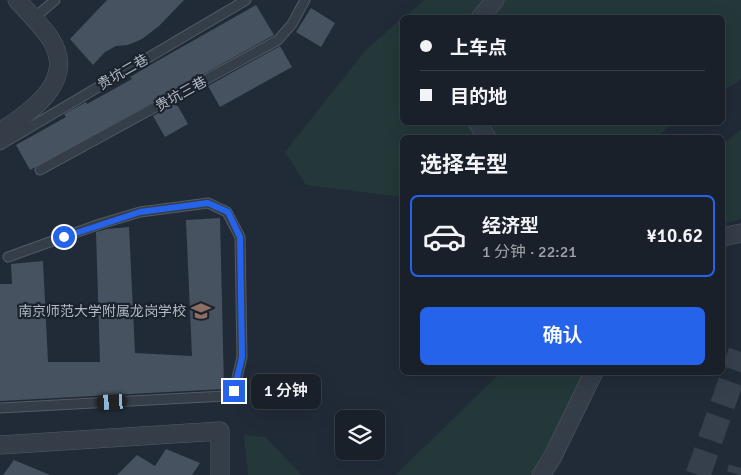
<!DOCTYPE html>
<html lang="zh">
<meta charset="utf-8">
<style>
body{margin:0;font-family:Signika,"Noto Sans SC",sans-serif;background:#262d35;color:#f1f3f6;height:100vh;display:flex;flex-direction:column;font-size:19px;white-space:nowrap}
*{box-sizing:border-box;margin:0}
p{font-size:16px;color:#9fa3a8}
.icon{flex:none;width:28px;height:28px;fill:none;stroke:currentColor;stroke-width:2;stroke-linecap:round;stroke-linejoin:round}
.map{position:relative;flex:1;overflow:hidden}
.panel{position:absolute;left:400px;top:135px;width:325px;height:240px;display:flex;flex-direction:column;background:#192029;border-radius:8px;box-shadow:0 5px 20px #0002,0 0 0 1px #373e46}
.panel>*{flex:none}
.banner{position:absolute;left:400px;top:15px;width:325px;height:110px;border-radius:8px;box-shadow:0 5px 20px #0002,0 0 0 1px #373e46;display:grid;align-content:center;height:110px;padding:0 20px;background:#192029}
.buttons{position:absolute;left:335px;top:410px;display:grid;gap:10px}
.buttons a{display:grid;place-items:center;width:50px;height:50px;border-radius:8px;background:#192029;box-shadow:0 5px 20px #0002,0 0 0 1px #373e46;font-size:25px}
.end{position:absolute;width:22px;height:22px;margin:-11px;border:6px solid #2563eb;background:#fff;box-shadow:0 0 0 2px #fff}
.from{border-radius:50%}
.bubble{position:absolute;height:35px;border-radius:8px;background:#192029;box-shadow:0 5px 20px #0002,0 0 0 1px #373e46;font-size:16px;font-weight:600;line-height:35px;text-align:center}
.car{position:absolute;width:15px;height:30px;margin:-15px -8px;border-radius:6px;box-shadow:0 0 4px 1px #0007;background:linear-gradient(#222 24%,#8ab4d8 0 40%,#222 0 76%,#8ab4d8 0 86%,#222 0)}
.banner b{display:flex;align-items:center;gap:18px;height:48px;font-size:19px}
.banner b+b{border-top:1px solid #373e46}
.banner i{width:12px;height:12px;background:#f1f3f6}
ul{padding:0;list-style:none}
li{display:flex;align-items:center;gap:15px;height:82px;margin:0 10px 8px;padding:0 10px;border:2px solid transparent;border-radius:8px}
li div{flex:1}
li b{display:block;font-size:19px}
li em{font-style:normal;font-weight:600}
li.current{border-color:#2563eb}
li>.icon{width:45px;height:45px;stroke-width:1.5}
h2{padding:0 20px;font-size:22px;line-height:60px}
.cta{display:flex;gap:10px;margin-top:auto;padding:10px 20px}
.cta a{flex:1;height:58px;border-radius:8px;background:#2563eb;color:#fff;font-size:20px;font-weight:600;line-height:58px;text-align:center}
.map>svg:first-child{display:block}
.green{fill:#243839}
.building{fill:#475261}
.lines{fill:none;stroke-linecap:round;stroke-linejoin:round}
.secondary-tunnel{stroke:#36404c;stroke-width:25;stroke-dasharray:25 12;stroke-linecap:butt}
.lane-casing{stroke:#525b65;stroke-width:11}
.street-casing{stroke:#525b65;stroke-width:19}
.lane{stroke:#343d48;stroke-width:9}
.street{stroke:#343d48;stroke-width:18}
.route{stroke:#2563eb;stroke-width:6}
.labels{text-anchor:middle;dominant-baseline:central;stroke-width:4.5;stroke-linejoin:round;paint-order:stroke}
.street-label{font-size:14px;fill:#afb8c4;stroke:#1a222c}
.poi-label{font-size:14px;fill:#afb8c4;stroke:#1a222c;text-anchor:end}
</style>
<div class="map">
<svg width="741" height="475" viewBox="0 0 741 475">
<rect width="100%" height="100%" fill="#212b37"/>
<g class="green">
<path d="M424,0H741V79L723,91L722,18H404Z"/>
<path d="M402,18V122L674,123L656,137L402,138V197L306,185L285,152L365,51Z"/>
<path d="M741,130V219L723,224V144Z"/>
<path d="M500,373H585L567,413L530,475H396Z"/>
<path d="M244,435L265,437L302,475H248Z"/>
</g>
<g class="building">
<path d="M107,0H184L159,26L142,39L128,45L116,46L105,52L93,65L70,39Z"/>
<path d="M256,5L274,35L30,170L16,145L66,117L64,114L86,102L87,104L132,79L130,77L152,64Z"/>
<path d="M311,8L335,23L321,47L296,32Z"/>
<path d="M280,46L292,67L220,107L208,86Z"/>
<path d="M176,103L188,124L165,137L153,116Z"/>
<path d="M220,218L224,389L0,401V284H12L11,264L43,261L48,362H100L96,232L107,229L129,227L135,353L192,356L186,220Z"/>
<path d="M166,449L200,463L192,475H117L137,455L155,466Z"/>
<path d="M14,460L50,475H3Z"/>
</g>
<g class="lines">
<g class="secondary-tunnel">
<path d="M698,475L741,352"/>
<path d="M739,475L741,468"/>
</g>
<defs>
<g id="lane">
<path d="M33,19L55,0"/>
<path d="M0,145L246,0"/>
<path d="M40,170L278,40L292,24L305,0"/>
<path d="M0,408L225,396L234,391L242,357L240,237L227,212L208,203L140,212L100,224L8,257"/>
</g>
<g id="street">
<path d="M480,18L495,0"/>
<path d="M477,122L487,138"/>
<path d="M0,132C31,111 78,81 50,38C41,25 28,12 17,0"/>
<path d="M722,237L741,233"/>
<path d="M0,445L220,431V475"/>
<path d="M541,475L552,458L594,372"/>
</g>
</defs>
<use href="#lane" class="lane-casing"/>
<use href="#street" class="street-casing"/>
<use href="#lane" class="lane"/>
<use href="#street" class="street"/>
</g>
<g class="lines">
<path class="route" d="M64,237L140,212L208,203L228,212L240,237L242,357L234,391"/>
</g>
<defs>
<symbol id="school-bare" viewBox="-9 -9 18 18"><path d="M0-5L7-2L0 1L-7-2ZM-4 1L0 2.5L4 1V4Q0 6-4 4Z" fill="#8d6e63" stroke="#1a222c" stroke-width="2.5" paint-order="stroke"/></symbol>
</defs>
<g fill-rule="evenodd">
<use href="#school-bare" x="187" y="297" width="28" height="28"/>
</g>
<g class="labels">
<g class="street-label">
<text transform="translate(123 72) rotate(-30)">贵坑二巷</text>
<text transform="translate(181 94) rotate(-29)">贵坑三巷</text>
</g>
<g class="poi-label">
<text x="186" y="311">南京师范大学附属龙岗学校</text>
</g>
</g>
</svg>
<div class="buttons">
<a><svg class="icon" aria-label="layers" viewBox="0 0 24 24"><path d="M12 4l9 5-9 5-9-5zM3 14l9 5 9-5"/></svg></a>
</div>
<i class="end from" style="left:64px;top:237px"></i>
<i class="end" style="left:234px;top:391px"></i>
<div class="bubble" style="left:251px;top:374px;width:70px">1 分钟</div>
<i class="car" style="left:112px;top:402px;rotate:267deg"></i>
<div class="banner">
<b><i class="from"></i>上车点</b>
<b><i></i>目的地</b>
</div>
<section class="panel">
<h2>选择车型</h2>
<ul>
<li class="current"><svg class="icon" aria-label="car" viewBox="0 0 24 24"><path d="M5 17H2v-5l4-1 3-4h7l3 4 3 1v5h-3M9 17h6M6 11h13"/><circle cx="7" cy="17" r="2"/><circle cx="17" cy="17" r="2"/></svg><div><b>经济型</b><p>1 分钟 · 22:21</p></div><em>¥10.62</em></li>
</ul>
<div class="cta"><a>确认</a></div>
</section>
</div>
